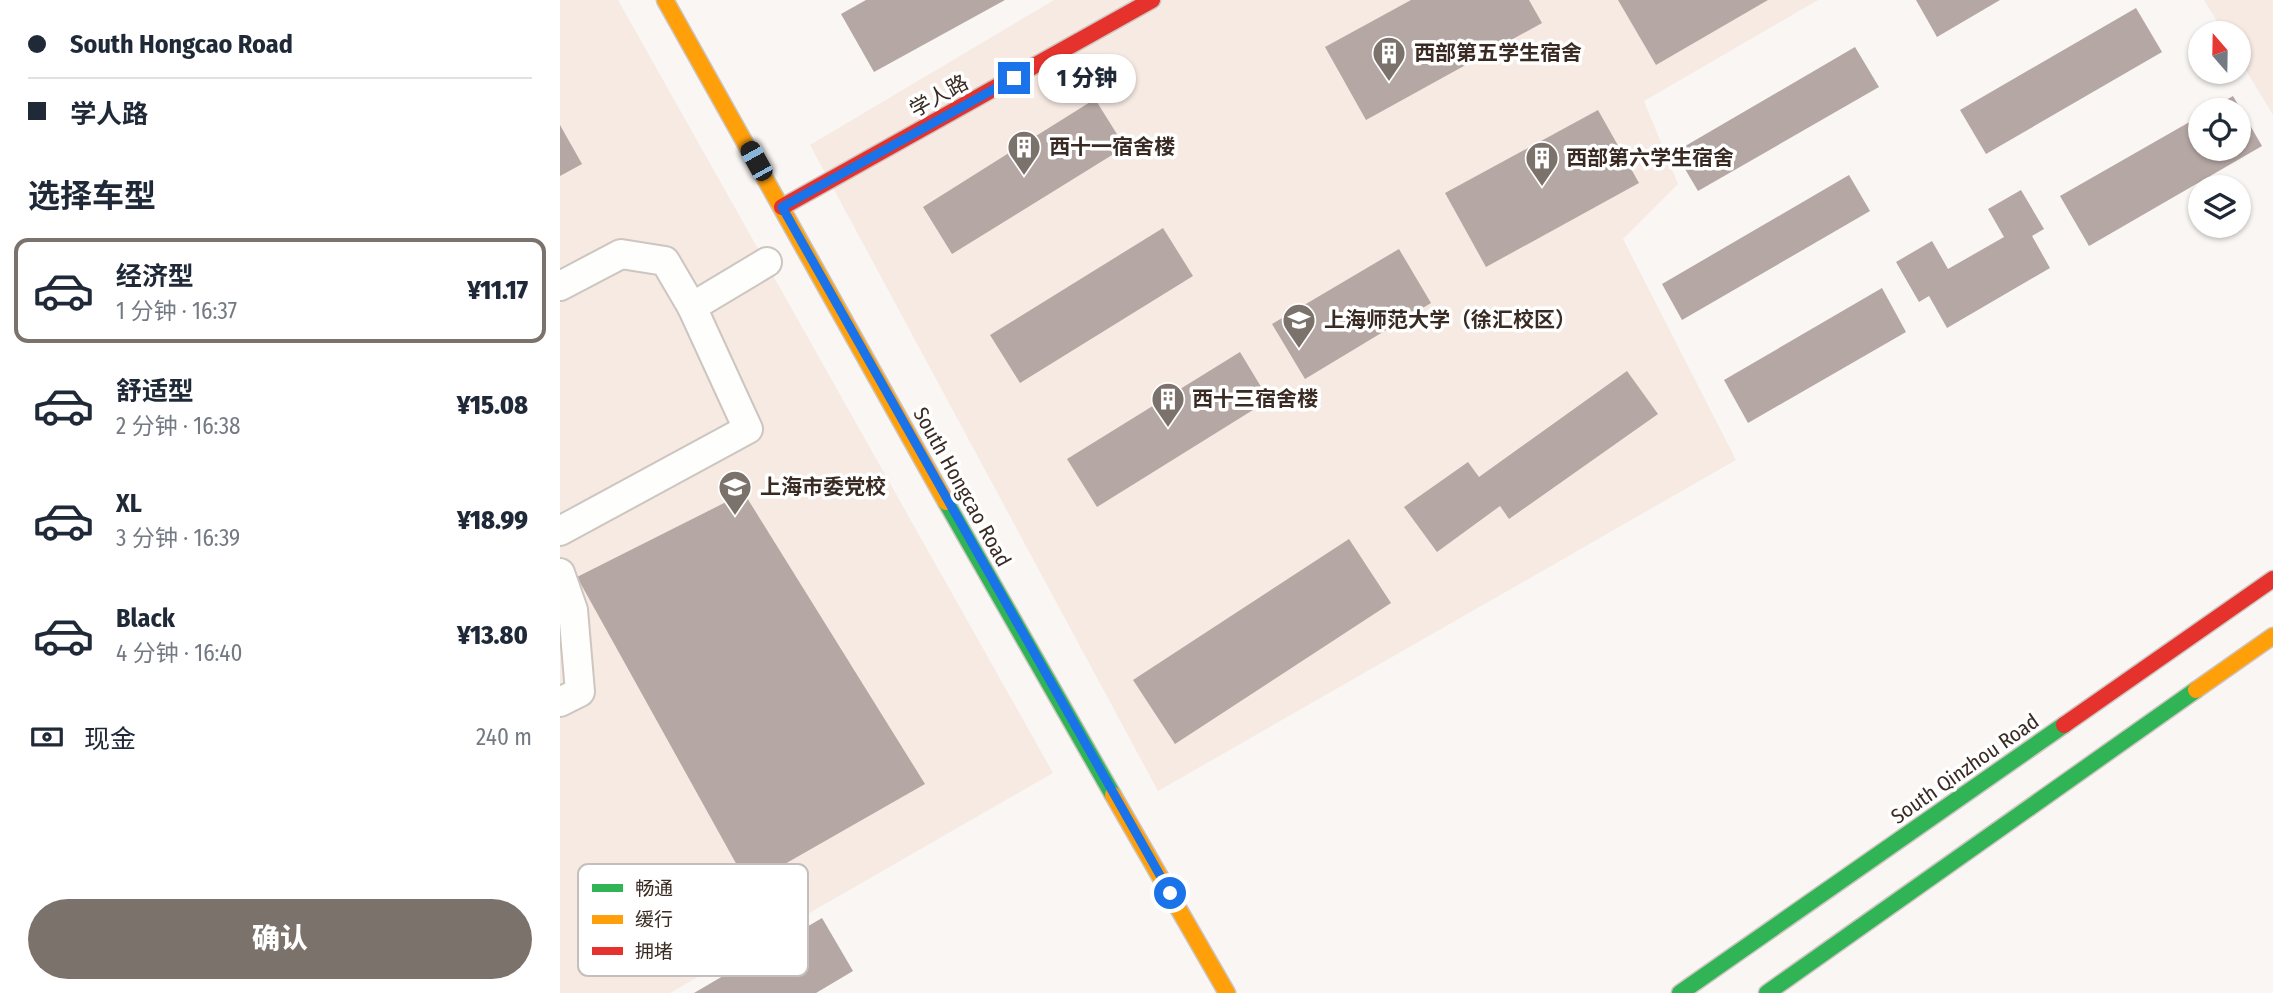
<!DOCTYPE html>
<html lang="zh">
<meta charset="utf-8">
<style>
body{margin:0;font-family:"Fira Sans Condensed","Noto Sans SC",sans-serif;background:#f6f6f7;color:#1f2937;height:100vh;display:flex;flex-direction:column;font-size:26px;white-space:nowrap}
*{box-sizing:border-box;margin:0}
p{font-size:23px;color:#747a83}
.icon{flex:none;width:38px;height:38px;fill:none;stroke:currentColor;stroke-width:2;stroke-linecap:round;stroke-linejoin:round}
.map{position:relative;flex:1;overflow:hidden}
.panel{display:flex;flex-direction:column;background:#fff;width:560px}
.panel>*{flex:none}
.hud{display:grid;align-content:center;height:154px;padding:0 28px;background:#fff}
.needle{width:46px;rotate:340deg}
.tools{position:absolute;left:1628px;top:21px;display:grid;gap:14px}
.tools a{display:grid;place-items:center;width:63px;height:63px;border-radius:50%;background:#fff;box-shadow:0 2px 5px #0004;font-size:35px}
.end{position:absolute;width:32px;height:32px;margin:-16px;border:9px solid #1a73e8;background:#fff;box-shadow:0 0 0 4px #fff}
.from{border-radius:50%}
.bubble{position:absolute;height:49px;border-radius:24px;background:#fff;box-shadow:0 2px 5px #0004;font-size:23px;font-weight:800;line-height:49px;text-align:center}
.car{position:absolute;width:21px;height:42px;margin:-21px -10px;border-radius:9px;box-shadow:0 0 5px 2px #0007;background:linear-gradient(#222 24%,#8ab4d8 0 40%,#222 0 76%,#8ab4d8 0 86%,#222 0)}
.hud b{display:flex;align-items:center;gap:24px;height:66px;font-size:26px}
.hud b+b{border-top:2px solid #e0e1e3}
.hud i{width:18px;height:18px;background:#1f2937}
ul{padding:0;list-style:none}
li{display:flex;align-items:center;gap:21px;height:105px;margin:0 14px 10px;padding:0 14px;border:4px solid transparent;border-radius:14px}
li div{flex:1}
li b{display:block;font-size:26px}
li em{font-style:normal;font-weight:800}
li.current{border-color:#7c726c}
li>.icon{width:63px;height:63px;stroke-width:1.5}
h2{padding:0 28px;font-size:32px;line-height:84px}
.pay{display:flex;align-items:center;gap:18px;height:77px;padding:0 28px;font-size:26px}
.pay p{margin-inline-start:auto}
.action{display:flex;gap:14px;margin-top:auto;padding:14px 28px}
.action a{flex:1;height:80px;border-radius:42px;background:#7c726c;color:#fff;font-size:28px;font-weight:800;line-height:80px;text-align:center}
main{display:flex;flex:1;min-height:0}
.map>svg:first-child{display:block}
.built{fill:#f6eae3}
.building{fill:#b5a7a4}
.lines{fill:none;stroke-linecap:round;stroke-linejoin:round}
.street-casing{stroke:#ccc5c0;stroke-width:32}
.fast-casing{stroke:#ccc5c0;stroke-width:19}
.slow-casing{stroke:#ccc5c0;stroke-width:19}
.jam-casing{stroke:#ccc5c0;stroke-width:19}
.street{stroke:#fefefd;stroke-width:28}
.fast{stroke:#30b455;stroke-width:16}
.slow{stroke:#ff9f0a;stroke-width:16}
.jam{stroke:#e5322d;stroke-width:16}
.route{stroke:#1a73e8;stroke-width:9}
.labels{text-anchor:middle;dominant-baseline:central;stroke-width:7;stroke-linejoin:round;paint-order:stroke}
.poi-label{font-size:21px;font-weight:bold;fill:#392b23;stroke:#fff;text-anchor:start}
.street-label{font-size:21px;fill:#392b23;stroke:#fff}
.key{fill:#fff;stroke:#c4bfbd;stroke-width:2}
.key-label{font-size:19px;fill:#392b23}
</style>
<main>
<section class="panel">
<div class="hud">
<b><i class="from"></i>South Hongcao Road</b>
<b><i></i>学人路</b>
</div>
<h2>选择车型</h2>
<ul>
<li class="current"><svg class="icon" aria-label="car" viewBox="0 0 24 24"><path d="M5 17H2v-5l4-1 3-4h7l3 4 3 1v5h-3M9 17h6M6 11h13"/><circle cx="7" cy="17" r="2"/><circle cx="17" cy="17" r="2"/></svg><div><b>经济型</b><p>1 分钟 · 16:37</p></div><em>¥11.17</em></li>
<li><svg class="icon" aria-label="car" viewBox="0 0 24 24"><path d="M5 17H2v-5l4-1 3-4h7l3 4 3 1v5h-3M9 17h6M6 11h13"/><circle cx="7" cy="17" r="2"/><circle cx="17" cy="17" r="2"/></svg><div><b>舒适型</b><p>2 分钟 · 16:38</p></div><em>¥15.08</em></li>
<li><svg class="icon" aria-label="car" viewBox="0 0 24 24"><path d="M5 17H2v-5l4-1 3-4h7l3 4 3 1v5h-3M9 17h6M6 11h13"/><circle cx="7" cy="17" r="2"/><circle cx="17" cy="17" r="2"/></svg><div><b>XL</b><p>3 分钟 · 16:39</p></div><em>¥18.99</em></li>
<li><svg class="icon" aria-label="car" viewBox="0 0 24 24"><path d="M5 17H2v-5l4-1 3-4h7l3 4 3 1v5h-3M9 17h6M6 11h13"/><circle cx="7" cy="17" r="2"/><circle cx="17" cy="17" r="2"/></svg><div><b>Black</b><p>4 分钟 · 16:40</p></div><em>¥13.80</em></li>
</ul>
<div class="pay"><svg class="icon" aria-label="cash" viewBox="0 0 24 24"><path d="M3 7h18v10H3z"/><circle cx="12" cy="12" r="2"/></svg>现金<p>240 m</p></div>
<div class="action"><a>确认</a></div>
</section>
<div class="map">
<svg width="1713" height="993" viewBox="0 0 1713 993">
<rect width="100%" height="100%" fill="#f9f6f3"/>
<g class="built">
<path d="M0,0H58L493,773L110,993H0Z"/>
<path d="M494,0H1258L1084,101L1118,184L1063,239L1176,460L598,791L250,145Z"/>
<path d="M1644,0H1713V115L1678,57V33H1664Z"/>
</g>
<g class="building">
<path d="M306,0H445L314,72L281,14Z"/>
<path d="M851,0H969L982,23L806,120L765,47Z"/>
<path d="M1058,0H1208L1096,65Z"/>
<path d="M1356,0H1440L1377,37Z"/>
<path d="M1576,8L1602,52L1426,154L1400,110Z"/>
<path d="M1295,47L1319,87L1138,191L1115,152Z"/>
<path d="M1673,96L1702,146L1529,246L1500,196L1640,116V149H1678V110H1649Z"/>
<path d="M535,99L565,147L392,254L363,207Z"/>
<path d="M1038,110L1079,183L926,267L885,193Z"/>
<path d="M0,125L22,164L0,176Z"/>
<path d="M1289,175L1310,211L1122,320L1102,284Z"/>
<path d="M1461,190L1484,229L1472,236L1490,268L1387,328L1369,296L1359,302L1336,262L1372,241L1388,269L1444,237L1428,209Z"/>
<path d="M603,228L633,276L460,383L430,335Z"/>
<path d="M839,249L871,303L745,379L712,324Z"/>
<path d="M1322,288L1346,332L1188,423L1164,380Z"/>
<path d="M680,352L709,400L537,507L507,459Z"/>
<path d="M1067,371L1098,414L949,519L940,506L877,552L844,507L908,462L919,477Z"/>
<path d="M184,493L365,784L188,885L17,577Z"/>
<path d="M789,539L831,603L615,744L573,680Z"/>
<path d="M262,918L293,971L256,993H134Z"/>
</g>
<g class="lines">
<defs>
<g id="street">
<path d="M0,286L61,254L105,261L132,307L207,262"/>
<path d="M0,531L188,429L132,307"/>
<path d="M0,573L13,610L20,692L0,702"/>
</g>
<g id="fast">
<path d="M386,502L553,795"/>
<path d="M1120,993L1504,725"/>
<path d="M1207,993L1636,690"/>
</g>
<g id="slow">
<path d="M105,0L386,502"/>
<path d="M1636,690L1713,636"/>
<path d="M553,795L667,993"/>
</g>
<g id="jam">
<path d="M222,207L592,0"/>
<path d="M1504,725L1713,579"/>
</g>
</defs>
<use href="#street" class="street-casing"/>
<use href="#fast" class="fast-casing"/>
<use href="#slow" class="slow-casing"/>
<use href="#jam" class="jam-casing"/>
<use href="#street" class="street"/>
<use href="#fast" class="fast"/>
<use href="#slow" class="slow"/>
<use href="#jam" class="jam"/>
</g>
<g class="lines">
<path class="route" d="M454,78L222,207L610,893"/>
</g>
<defs>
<symbol id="building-pin" viewBox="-11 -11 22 30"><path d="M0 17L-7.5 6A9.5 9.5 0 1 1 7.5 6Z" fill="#7c726c" stroke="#fff"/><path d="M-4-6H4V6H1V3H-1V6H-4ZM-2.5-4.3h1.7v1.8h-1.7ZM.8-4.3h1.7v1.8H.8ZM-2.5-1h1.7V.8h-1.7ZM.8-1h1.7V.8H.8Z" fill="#fff"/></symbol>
<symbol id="university-pin" viewBox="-11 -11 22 30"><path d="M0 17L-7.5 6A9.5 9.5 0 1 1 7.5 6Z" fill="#7c726c" stroke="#fff"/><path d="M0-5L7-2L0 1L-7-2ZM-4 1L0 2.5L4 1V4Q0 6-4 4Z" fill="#fff"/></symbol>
<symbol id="school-pin" viewBox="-11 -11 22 30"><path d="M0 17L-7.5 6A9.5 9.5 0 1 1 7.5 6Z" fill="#7c726c" stroke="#fff"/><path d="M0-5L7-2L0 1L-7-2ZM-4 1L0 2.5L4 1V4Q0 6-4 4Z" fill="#fff"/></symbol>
</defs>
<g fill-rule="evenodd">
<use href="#building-pin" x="810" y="34" width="38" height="52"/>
<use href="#building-pin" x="445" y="128" width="38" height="52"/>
<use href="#building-pin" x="963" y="139" width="38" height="52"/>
<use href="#university-pin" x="720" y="301" width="38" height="52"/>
<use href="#building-pin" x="589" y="380" width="38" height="52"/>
<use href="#school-pin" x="156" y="468" width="38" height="52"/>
</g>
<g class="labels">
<g class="poi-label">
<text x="854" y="53">西部第五学生宿舍</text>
<text x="489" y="147">西十一宿舍楼</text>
<text x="1006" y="158">西部第六学生宿舍</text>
<text x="764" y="320">上海师范大学（徐汇校区）</text>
<text x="632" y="399">西十三宿舍楼</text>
<text x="200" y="487">上海市委党校</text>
</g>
<g class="street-label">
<text transform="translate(379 96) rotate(-29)">学人路</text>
<text transform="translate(402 487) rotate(61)">South Hongcao Road</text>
<text transform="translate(1405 769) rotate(-35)">South Qinzhou Road</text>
</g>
</g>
<rect x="18" y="864" width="230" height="112" rx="10" class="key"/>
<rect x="32" y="884" width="31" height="8" fill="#30b455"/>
<rect x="32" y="915" width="31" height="9" fill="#ff9f0a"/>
<rect x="32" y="947" width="31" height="8" fill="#e5322d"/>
<g class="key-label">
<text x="75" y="895">畅通</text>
<text x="75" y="926">缓行</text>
<text x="75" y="958">拥堵</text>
</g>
</svg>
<div class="tools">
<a><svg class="needle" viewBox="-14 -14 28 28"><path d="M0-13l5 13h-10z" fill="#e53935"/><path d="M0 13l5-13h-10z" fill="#747a83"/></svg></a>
<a><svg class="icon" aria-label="locate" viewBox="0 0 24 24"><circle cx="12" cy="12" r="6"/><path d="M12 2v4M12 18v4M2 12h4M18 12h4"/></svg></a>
<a><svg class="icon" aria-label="layers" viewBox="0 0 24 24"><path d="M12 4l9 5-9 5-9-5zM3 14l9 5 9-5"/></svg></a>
</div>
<i class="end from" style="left:610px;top:893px"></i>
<i class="end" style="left:454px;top:78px"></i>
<div class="bubble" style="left:478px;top:54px;width:98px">1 分钟</div>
<i class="car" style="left:196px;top:161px;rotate:331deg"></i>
</div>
</main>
